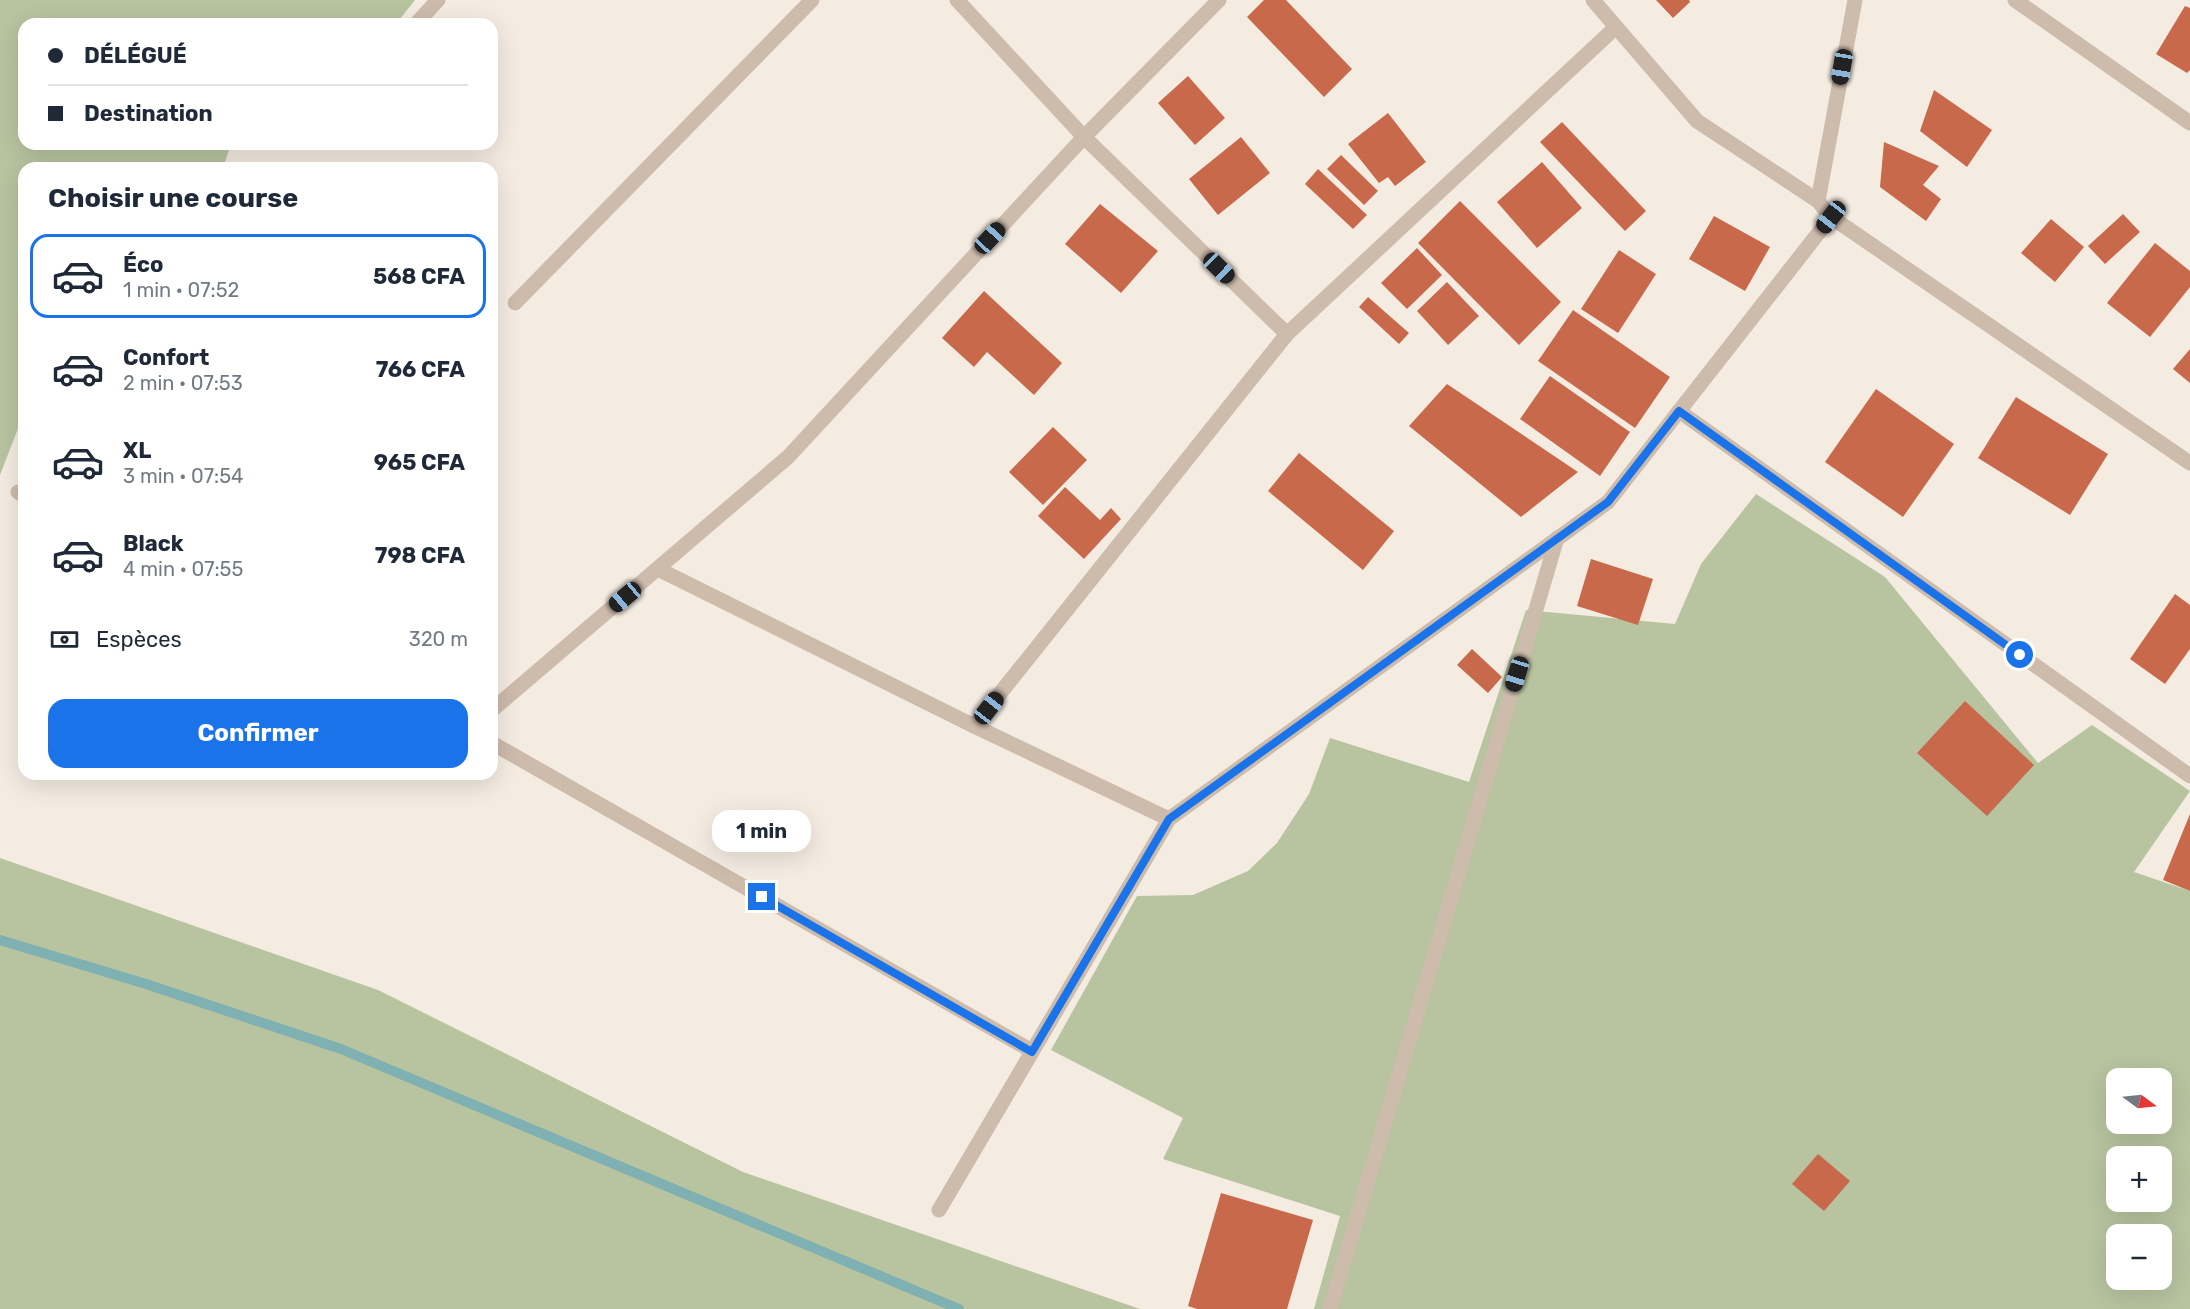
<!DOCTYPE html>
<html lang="fr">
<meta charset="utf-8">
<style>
body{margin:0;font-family:Rubik,sans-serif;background:#f2f2f3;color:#1f2937;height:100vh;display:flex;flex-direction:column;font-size:22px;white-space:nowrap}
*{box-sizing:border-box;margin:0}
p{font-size:20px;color:#747a83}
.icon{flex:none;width:33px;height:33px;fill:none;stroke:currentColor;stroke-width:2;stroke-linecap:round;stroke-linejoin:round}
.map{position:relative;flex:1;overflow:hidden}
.sheet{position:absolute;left:18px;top:162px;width:480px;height:618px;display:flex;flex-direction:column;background:#fff;border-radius:18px;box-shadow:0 6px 24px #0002}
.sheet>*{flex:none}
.top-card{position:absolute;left:18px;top:18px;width:480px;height:132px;border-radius:18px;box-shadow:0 6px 24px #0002;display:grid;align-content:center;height:132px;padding:0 30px;background:#fff}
.needle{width:39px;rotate:105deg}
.fabs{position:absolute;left:2106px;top:1068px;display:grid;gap:12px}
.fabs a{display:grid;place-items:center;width:66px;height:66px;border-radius:12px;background:#fff;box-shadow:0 6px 24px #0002;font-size:30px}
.end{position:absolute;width:27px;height:27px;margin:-14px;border:8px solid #1a73e8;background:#fff;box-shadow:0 0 0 3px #fff}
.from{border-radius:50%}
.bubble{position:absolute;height:42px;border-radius:18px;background:#fff;box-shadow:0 6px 24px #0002;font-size:20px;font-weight:700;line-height:42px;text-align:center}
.car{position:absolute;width:18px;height:36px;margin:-18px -9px;border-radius:8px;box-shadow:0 0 4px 2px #0007;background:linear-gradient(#222 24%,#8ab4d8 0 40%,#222 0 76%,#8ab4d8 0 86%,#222 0)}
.top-card b{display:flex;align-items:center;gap:21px;height:57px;font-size:22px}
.top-card b+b{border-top:2px solid #e0e1e3}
.top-card i{width:15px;height:15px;background:#1f2937}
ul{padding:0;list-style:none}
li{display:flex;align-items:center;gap:18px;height:84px;margin:0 12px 9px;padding:0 18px;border:3px solid transparent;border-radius:18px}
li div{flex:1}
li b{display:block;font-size:22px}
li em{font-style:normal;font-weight:700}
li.selected{border-color:#1a73e8}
li>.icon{width:54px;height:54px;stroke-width:1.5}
h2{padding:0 30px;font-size:27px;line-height:72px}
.pay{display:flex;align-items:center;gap:15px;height:66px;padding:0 30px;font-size:22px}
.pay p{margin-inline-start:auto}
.action{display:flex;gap:12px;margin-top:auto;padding:12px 30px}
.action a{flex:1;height:69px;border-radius:18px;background:#1a73e8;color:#fff;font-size:24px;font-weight:700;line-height:69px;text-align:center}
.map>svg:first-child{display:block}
.green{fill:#b8c4a0;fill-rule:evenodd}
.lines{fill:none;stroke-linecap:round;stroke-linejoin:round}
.stream{stroke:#7fb0b2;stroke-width:10}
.building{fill:#c8694b}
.minor{stroke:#cdbbac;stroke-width:15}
.route{stroke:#1a73e8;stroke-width:8}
</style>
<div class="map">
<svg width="2190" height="1309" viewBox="0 0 2190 1309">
<rect width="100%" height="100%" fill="#f4ebe1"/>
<g class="green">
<path d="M0,0H415L396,24H24V144H231L223,168H24V413L0,475Z"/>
<path d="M1756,494L1885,577L2038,763L2092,725L2190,791L2134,872L2190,891V1309H1314L1340,1216L1163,1159L1183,1118L1051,1050L1137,896L1193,895L1248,871L1277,843L1309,794L1330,738L1469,782L1526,610L1675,624L1701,564ZM2116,1078H2162V1124H2116ZM2116,1156H2162V1202H2116ZM2116,1234H2162V1280H2116Z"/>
<path d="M0,858L378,990L743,1172L1140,1309H0Z"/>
</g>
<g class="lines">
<path class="stream" d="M0,940L146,984L341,1049L959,1309"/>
</g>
<g class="building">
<path d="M1264,0H1286L1352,69L1324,97L1247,17Z"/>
<path d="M1656,0H1689L1690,2L1673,18Z"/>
<path d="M2185,6L2190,8V70L2187,73L2156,54Z"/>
<path d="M1188,76L1225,118L1195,145L1158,103Z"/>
<path d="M1934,90L1992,130L1967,167L1920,131Z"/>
<path d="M1388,113L1426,162L1395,186L1388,177L1379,183L1348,144Z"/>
<path d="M1562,122L1646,211L1625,231L1540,142Z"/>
<path d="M1241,137L1270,173L1218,215L1189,179Z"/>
<path d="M1884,142L1939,166L1923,185L1941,199L1926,221L1880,187Z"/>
<path d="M1341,155L1378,191L1364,205L1327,169Z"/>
<path d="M1542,162L1582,208L1537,248L1497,202Z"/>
<path d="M1318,169L1367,215L1353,229L1305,184Z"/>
<path d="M1460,201L1561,302L1519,345L1418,243Z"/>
<path d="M1100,204L1158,251L1121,293L1065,244Z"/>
<path d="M2123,214L2140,232L2105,264L2088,246Z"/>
<path d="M1714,216L1770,247L1745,291L1689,259Z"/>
<path d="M2051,219L2084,247L2055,282L2021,253Z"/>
<path d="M2155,243L2190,271V287L2150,337L2107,303Z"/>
<path d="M1417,248L1442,275L1407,309L1381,283Z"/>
<path d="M1619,250L1656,274L1618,333L1581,309Z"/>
<path d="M1447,282L1479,316L1448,345L1417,311Z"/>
<path d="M984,291L1062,363L1034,395L987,352L974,367L942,338Z"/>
<path d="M1368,297L1409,333L1399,344L1359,307Z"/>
<path d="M1573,310L1670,377L1635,428L1538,361Z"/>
<path d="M2190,349V383L2173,369Z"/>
<path d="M1550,376L1630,432L1600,476L1520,419Z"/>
<path d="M1447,384L1578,472L1521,517L1409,426Z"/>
<path d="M1876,389L1954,444L1903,517L1825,462Z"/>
<path d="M2016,397L2108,454L2070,515L1978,458Z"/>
<path d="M1053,427L1087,460L1043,505L1009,472Z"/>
<path d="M1299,453L1394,531L1363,570L1268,491Z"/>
<path d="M1065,487L1100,520L1111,508L1121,519L1084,559L1038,516Z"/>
<path d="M1591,559L1653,579L1638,625L1577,606Z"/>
<path d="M2175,594L2190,605V649L2165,684L2130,659Z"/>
<path d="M1472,649L1502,677L1488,693L1457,665Z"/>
<path d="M1965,701L2034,765L1987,816L1917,753Z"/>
<path d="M2190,814V891L2163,880Z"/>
<path d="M1818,1154L1850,1181L1824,1211L1792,1184Z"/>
<path d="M1221,1193L1313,1220L1287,1309H1197L1188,1306Z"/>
</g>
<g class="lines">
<g class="minor">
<path d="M957,0L1084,137L1287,334"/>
<path d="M1593,0L1697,121L1818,201L1831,217L2190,463"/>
<path d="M2015,0L2190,123"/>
<path d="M416,24L438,0"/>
<path d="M1818,201L1855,0"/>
<path d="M515,303L812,0"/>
<path d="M1679,411L2190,776"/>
<path d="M18,492L24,496"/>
<path d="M658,569L974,726L1169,819"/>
<path d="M492,710L788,457L1084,137L1219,0"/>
<path d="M974,726L1287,334L1616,27"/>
<path d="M492,743L1032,1051"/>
<path d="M939,1210L1169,819L1608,502L1831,217"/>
<path d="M1330,1309L1557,538"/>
</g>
</g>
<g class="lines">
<path class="route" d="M762,897L1032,1052L1169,819L1608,502L1679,411L2020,655"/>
</g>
</svg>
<div class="fabs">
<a><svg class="needle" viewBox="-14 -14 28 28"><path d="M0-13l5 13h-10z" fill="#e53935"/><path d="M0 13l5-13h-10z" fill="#747a83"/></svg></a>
<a>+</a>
<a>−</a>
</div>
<i class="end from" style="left:2020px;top:655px"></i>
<i class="end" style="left:762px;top:897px"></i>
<div class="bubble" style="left:712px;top:810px;width:99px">1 min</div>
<i class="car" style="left:1842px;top:67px;rotate:190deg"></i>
<i class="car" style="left:1831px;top:217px;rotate:218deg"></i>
<i class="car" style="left:990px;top:238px;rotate:43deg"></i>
<i class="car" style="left:1219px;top:268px;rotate:134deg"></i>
<i class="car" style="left:625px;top:597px;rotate:230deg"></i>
<i class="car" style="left:1517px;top:674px;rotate:197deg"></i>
<i class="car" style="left:989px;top:708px;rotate:38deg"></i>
<div class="top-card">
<b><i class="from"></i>DÉLÉGUÉ</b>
<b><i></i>Destination</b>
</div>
<section class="sheet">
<h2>Choisir une course</h2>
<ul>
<li class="selected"><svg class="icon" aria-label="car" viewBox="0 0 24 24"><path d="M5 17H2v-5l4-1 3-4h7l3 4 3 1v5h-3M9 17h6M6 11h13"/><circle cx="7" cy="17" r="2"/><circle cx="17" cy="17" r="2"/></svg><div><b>Éco</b><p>1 min · 07:52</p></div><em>568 CFA</em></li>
<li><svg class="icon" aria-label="car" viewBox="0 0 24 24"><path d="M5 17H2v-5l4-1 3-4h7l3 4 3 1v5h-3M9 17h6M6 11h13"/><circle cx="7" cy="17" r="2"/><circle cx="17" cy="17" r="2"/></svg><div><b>Confort</b><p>2 min · 07:53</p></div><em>766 CFA</em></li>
<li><svg class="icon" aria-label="car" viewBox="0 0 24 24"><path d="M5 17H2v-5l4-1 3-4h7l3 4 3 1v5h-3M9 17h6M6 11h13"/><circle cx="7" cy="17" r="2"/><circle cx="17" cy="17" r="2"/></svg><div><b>XL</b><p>3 min · 07:54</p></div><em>965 CFA</em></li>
<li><svg class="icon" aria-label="car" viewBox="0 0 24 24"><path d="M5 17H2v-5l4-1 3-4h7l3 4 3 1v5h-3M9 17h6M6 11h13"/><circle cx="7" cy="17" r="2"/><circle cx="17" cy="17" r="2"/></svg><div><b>Black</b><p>4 min · 07:55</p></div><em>798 CFA</em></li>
</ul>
<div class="pay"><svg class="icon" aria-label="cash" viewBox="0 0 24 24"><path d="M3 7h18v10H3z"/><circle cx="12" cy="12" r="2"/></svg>Espèces<p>320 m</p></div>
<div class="action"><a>Confirmer</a></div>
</section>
</div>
